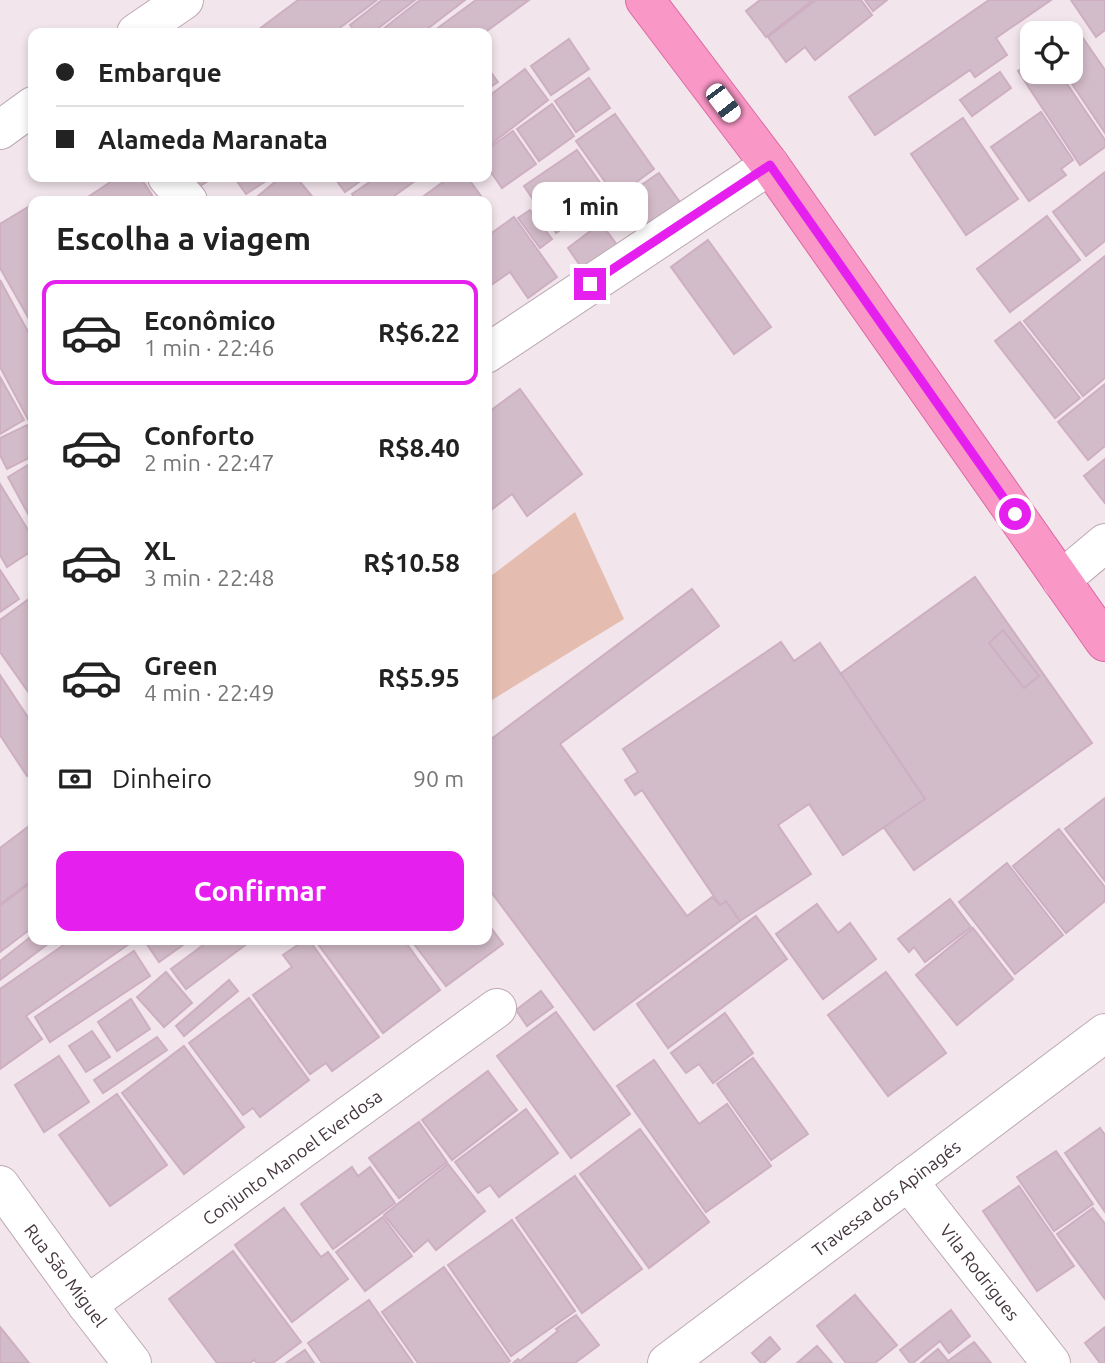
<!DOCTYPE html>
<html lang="pt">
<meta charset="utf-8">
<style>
body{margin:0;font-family:Ubuntu,sans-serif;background:#f6f6f6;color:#222;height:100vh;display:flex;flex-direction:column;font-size:26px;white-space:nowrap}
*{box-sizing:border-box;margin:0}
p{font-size:23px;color:#767676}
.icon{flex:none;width:38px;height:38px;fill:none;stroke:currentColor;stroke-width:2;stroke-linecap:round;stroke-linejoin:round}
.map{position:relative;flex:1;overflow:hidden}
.details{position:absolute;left:28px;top:196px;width:464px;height:749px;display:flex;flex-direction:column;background:#fff;border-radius:14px;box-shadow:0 4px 10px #0003}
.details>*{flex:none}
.hud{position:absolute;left:28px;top:28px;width:464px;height:154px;border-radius:14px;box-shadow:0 4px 10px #0003;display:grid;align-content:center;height:154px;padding:0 28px;background:#fff}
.controls{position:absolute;left:1020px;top:21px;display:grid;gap:14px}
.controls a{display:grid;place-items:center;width:63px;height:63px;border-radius:14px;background:#fff;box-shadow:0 4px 10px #0003;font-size:35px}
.end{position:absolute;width:32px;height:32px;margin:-16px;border:9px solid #e520ee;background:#fff;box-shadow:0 0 0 4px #fff}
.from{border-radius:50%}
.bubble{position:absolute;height:49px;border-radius:14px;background:#fff;box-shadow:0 4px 10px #0003;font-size:23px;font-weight:700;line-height:49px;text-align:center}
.car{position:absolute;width:21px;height:42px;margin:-21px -10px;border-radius:9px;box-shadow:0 0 5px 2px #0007;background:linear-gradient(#fff 24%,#345 0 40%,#fff 0 76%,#345 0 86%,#fff 0)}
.hud b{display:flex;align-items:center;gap:24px;height:66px;font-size:26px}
.hud b+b{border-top:2px solid #e0e0e0}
.hud i{width:18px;height:18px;background:#222}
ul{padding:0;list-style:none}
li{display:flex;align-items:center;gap:21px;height:105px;margin:0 14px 10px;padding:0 14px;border:4px solid transparent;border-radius:14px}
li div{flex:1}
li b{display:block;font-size:26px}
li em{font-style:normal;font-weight:700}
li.current{border-color:#e520ee}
li>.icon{width:63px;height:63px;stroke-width:1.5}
h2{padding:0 28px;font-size:32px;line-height:84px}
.pay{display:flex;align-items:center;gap:18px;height:77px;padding:0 28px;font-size:26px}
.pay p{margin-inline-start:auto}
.button{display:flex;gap:14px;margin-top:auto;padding:14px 28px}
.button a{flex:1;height:80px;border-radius:14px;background:#e520ee;color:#fff;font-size:28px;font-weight:700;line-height:80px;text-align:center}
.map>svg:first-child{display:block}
.green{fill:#e4bdb0}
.building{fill:#d3bcc9;stroke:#cdafc1;stroke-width:2}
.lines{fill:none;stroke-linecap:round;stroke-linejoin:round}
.minor-casing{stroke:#bda9b4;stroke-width:40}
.major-casing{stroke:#dd68a2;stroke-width:40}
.minor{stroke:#fff;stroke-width:38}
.major{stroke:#f998c6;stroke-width:38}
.route{stroke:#e520ee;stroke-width:9}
.labels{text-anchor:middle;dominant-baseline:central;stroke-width:5;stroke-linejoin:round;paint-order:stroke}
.street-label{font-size:18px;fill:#44353e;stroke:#fff}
</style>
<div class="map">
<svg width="1105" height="1363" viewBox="0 0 1105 1363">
<rect width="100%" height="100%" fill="#f2e5ec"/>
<path class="green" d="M575,512L624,619L487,703V579Z"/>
<g class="building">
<path d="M298,0H377L333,33H254Z"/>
<path d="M382,0H415L372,33H356L350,25Z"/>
<path d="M420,0H465L422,33H378Z"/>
<path d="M476,0H529L484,33H431Z"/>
<path d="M760,0H813L766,37L746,11Z"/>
<path d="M816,0H861L872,15L815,60L805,47L786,62L768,37Z"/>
<path d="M865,0H887L873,11Z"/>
<path d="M989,0H1051L996,38L1007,55L975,77L970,70L875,135L849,97Z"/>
<path d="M1071,0H1105V30L1096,37Z"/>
<path d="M1078,31L1105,70V133L1064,72H1071V36Z"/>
<path d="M569,39L589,69L551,95L531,66Z"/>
<path d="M1032,61V72H1059L1105,140V147L1080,165L1018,71Z"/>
<path d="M486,66L498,82L486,90Z"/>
<path d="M525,69L548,100L486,148V98Z"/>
<path d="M1000,72L1011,88L972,116L960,100Z"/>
<path d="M589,78L610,108L576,132L555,101Z"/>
<path d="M552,104L574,136L539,161L517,129Z"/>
<path d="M1041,112L1073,160L1061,169L1066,175L1029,201L991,147Z"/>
<path d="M615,114L654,169L616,197L576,141Z"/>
<path d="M963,118L1018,199L966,235L911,154Z"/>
<path d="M513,131L536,164L502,188L486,165V150Z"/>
<path d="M577,150L618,208L596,224L588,211L556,233L524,186Z"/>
<path d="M1105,172V241L1086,256L1053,212Z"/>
<path d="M659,173L682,205L643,232L621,199Z"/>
<path d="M118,177H140L152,195L143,201H82Z"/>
<path d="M181,177H214L191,192Z"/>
<path d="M234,177H272L246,194Z"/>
<path d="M281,177H296L316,201H252Z"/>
<path d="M334,177H366L345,192Z"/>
<path d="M377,177H413L415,181L387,201H357L352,194Z"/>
<path d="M450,177H467L481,196L474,201H417Z"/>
<path d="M33,204V326L0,268V224Z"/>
<path d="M530,210L552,239L540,248L518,218Z"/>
<path d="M1047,216L1080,260L1010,312L977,269Z"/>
<path d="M514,217L557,277L528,298L510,272L491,285L486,278V237Z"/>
<path d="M601,223L620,249L586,274L568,248Z"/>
<path d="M708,240L771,327L734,354L671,267Z"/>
<path d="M1105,256V378L1083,396L1024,321Z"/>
<path d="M0,280L33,341V423L31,425L0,367Z"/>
<path d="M1020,322L1080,398L1055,418L995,341Z"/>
<path d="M0,377L24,420L0,434Z"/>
<path d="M1105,384V446L1088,460L1058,422Z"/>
<path d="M520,389L582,474L527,516L512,494L487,513L486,414Z"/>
<path d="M27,425L33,440V456L7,469L0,455V438Z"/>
<path d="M1105,459V503L1084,476Z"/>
<path d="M33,462V523L8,477Z"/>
<path d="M0,484L33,538V550L7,567L0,555Z"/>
<path d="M0,570L19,599L0,612Z"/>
<path d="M975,577L1092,743L914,870L797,705Z"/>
<path d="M692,589L719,626L560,744L687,916L712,897L720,905L726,901L740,921L594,1030L486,885V743Z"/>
<path d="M33,596V690L29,693L0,652V620Z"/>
<path d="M1003,630L1039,676L1024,688L989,643Z"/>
<path d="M781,642L794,661L820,643L925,799L843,855L809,804L778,825L811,874L740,921L726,901L720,905L642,790L635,795L625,780L638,772L623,749Z"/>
<path d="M0,675L33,725V771L27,776L0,735Z"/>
<path d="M1105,798V881L1065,829Z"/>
<path d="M33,823V880L0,904V848Z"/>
<path d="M1059,829L1105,887V901L1066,933L1013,866Z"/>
<path d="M1007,863L1063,935L1015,974L959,902Z"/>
<path d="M33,881V927L0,952V906Z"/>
<path d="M950,899L971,927L925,962L914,947L909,952L898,939Z"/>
<path d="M817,904L838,933L850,923L876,959L823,999L776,934Z"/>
<path d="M756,916L787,959L668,1048L637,1004Z"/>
<path d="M486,921L503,944L446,986L411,940H486Z"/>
<path d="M973,928L1013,979L957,1025L916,975Z"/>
<path d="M33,935V940H53L0,980V961Z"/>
<path d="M71,940H131L132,942L26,1016L42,1039L0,1069V989Z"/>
<path d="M144,940H190L159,962Z"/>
<path d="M210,940H252L186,989L171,969Z"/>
<path d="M305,940H309L379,1037L332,1071L326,1063L310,1074L253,995L292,967L283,955Z"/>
<path d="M324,940H404L440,990L383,1033L318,944Z"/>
<path d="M134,951L150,976L50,1042L35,1017Z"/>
<path d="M166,972L192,1003L164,1027L137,997Z"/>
<path d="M886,972L946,1053L888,1096L828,1015Z"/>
<path d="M229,980L238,991L184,1036L176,1026Z"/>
<path d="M541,991L553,1007L527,1026L516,1010Z"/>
<path d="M249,998L309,1080L260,1117L253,1108L243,1115L189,1043Z"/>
<path d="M131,999L150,1029L117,1051L98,1022Z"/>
<path d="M556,1012L630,1114L571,1158L497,1056Z"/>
<path d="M725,1013L753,1053L713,1083L699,1064L686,1073L671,1053Z"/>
<path d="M92,1031L110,1057L86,1072L69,1046Z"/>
<path d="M157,1037L167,1050L103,1093L94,1080Z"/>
<path d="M184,1046L244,1127L184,1174L122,1093Z"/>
<path d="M59,1056L89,1102L44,1132L15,1085Z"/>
<path d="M753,1058L808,1134L771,1160L717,1084Z"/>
<path d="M654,1060L699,1124L727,1104L771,1166L706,1212L617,1086Z"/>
<path d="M488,1071L517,1110L452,1160L422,1120Z"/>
<path d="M117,1094L167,1165L110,1206L59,1135Z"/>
<path d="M526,1109L558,1153L499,1197L490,1185L478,1193L455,1162Z"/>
<path d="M419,1122L447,1162L399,1198L369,1158Z"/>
<path d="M1100,1128L1105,1135V1212L1065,1153Z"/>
<path d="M640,1129L709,1222L649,1268L580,1174Z"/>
<path d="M1056,1151L1093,1204L1054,1231L1017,1177Z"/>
<path d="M448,1164L485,1211L436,1250L428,1240L414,1252L384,1215Z"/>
<path d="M352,1167L358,1176L370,1167L395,1203L333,1249L301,1204Z"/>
<path d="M575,1176L642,1269L582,1313L516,1218Z"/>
<path d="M1019,1186L1074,1266L1037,1291L983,1211Z"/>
<path d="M284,1208L321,1257L328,1252L348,1279L292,1322L235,1245Z"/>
<path d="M1093,1208L1105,1224V1299L1057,1234Z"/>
<path d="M383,1217L412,1256L365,1291L336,1252Z"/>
<path d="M512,1220L575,1311L511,1356L448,1265Z"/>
<path d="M233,1251L301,1342L273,1363H257L254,1360L250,1363H217L169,1299Z"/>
<path d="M444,1267L510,1361L507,1363H418L382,1312Z"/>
<path d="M855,1295L897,1345L875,1363H846L817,1326Z"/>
<path d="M369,1300L413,1363H322L308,1343Z"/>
<path d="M951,1310L970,1336L949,1353L940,1341L913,1363H910L900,1350Z"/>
<path d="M576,1315L599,1345L575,1363H513L518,1359L520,1361L558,1331L556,1329Z"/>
<path d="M0,1327L29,1363H0Z"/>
<path d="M1105,1327V1363H1100L1085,1343Z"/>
<path d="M770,1337L780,1349L764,1363H761L752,1353Z"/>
<path d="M974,1342L991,1363H921L938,1349L948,1361Z"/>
<path d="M817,1346L832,1363H797Z"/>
<path d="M305,1350L314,1363H286Z"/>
</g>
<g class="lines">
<defs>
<g id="minor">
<path d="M136,33L184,0"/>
<path d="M0,130L33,106"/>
<path d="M167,177L188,201"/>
<path d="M486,354L770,165"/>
<path d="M1061,580L1105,543"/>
<path d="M908,1181L1051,1363"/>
<path d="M0,1185L87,1305L132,1363"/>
<path d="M87,1305L497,1008"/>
<path d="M667,1363L1105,1033"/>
</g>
<path id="major" d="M645,0L770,165L1105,642"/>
</defs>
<use href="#minor" class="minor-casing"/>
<use href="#major" class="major-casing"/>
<use href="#minor" class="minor"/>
<use href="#major" class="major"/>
</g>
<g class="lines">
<path class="route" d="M590,284L770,165L1015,514"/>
</g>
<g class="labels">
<g class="street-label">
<text transform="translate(292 1157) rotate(-36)">Conjunto Manoel Everdosa</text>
<text transform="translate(886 1198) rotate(-37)">Travessa dos Apinagés</text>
<text transform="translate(980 1272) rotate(52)">Vila Rodrigues</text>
<text transform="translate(66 1275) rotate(53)">Rua São Miguel</text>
</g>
</g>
</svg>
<div class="controls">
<a><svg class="icon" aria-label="locate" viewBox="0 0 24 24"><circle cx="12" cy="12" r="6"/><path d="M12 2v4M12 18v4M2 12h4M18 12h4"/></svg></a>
</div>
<i class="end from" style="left:1015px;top:514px"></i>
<i class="end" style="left:590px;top:284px"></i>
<div class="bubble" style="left:532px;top:182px;width:116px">1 min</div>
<i class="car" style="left:723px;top:103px;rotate:143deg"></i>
<div class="hud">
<b><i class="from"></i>Embarque</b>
<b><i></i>Alameda Maranata</b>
</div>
<section class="details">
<h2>Escolha a viagem</h2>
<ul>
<li class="current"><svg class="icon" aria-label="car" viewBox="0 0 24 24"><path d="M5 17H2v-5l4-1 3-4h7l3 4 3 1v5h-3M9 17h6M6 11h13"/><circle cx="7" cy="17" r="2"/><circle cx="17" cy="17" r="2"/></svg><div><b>Econômico</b><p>1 min · 22:46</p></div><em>R$6.22</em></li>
<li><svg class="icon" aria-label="car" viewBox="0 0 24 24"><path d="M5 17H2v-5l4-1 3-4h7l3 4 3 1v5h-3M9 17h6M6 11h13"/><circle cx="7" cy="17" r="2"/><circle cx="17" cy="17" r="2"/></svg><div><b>Conforto</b><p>2 min · 22:47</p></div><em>R$8.40</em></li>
<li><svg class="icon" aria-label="car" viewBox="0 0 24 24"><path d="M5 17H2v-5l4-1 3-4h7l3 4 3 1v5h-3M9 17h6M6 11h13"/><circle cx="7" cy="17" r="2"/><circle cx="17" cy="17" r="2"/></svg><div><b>XL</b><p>3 min · 22:48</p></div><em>R$10.58</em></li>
<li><svg class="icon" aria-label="car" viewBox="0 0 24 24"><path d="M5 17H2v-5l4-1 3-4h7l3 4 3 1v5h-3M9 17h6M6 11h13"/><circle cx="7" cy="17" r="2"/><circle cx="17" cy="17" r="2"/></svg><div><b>Green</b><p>4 min · 22:49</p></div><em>R$5.95</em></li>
</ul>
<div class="pay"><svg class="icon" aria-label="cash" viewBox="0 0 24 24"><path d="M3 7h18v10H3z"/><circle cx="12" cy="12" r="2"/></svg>Dinheiro<p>90 m</p></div>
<div class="button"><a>Confirmar</a></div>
</section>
</div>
